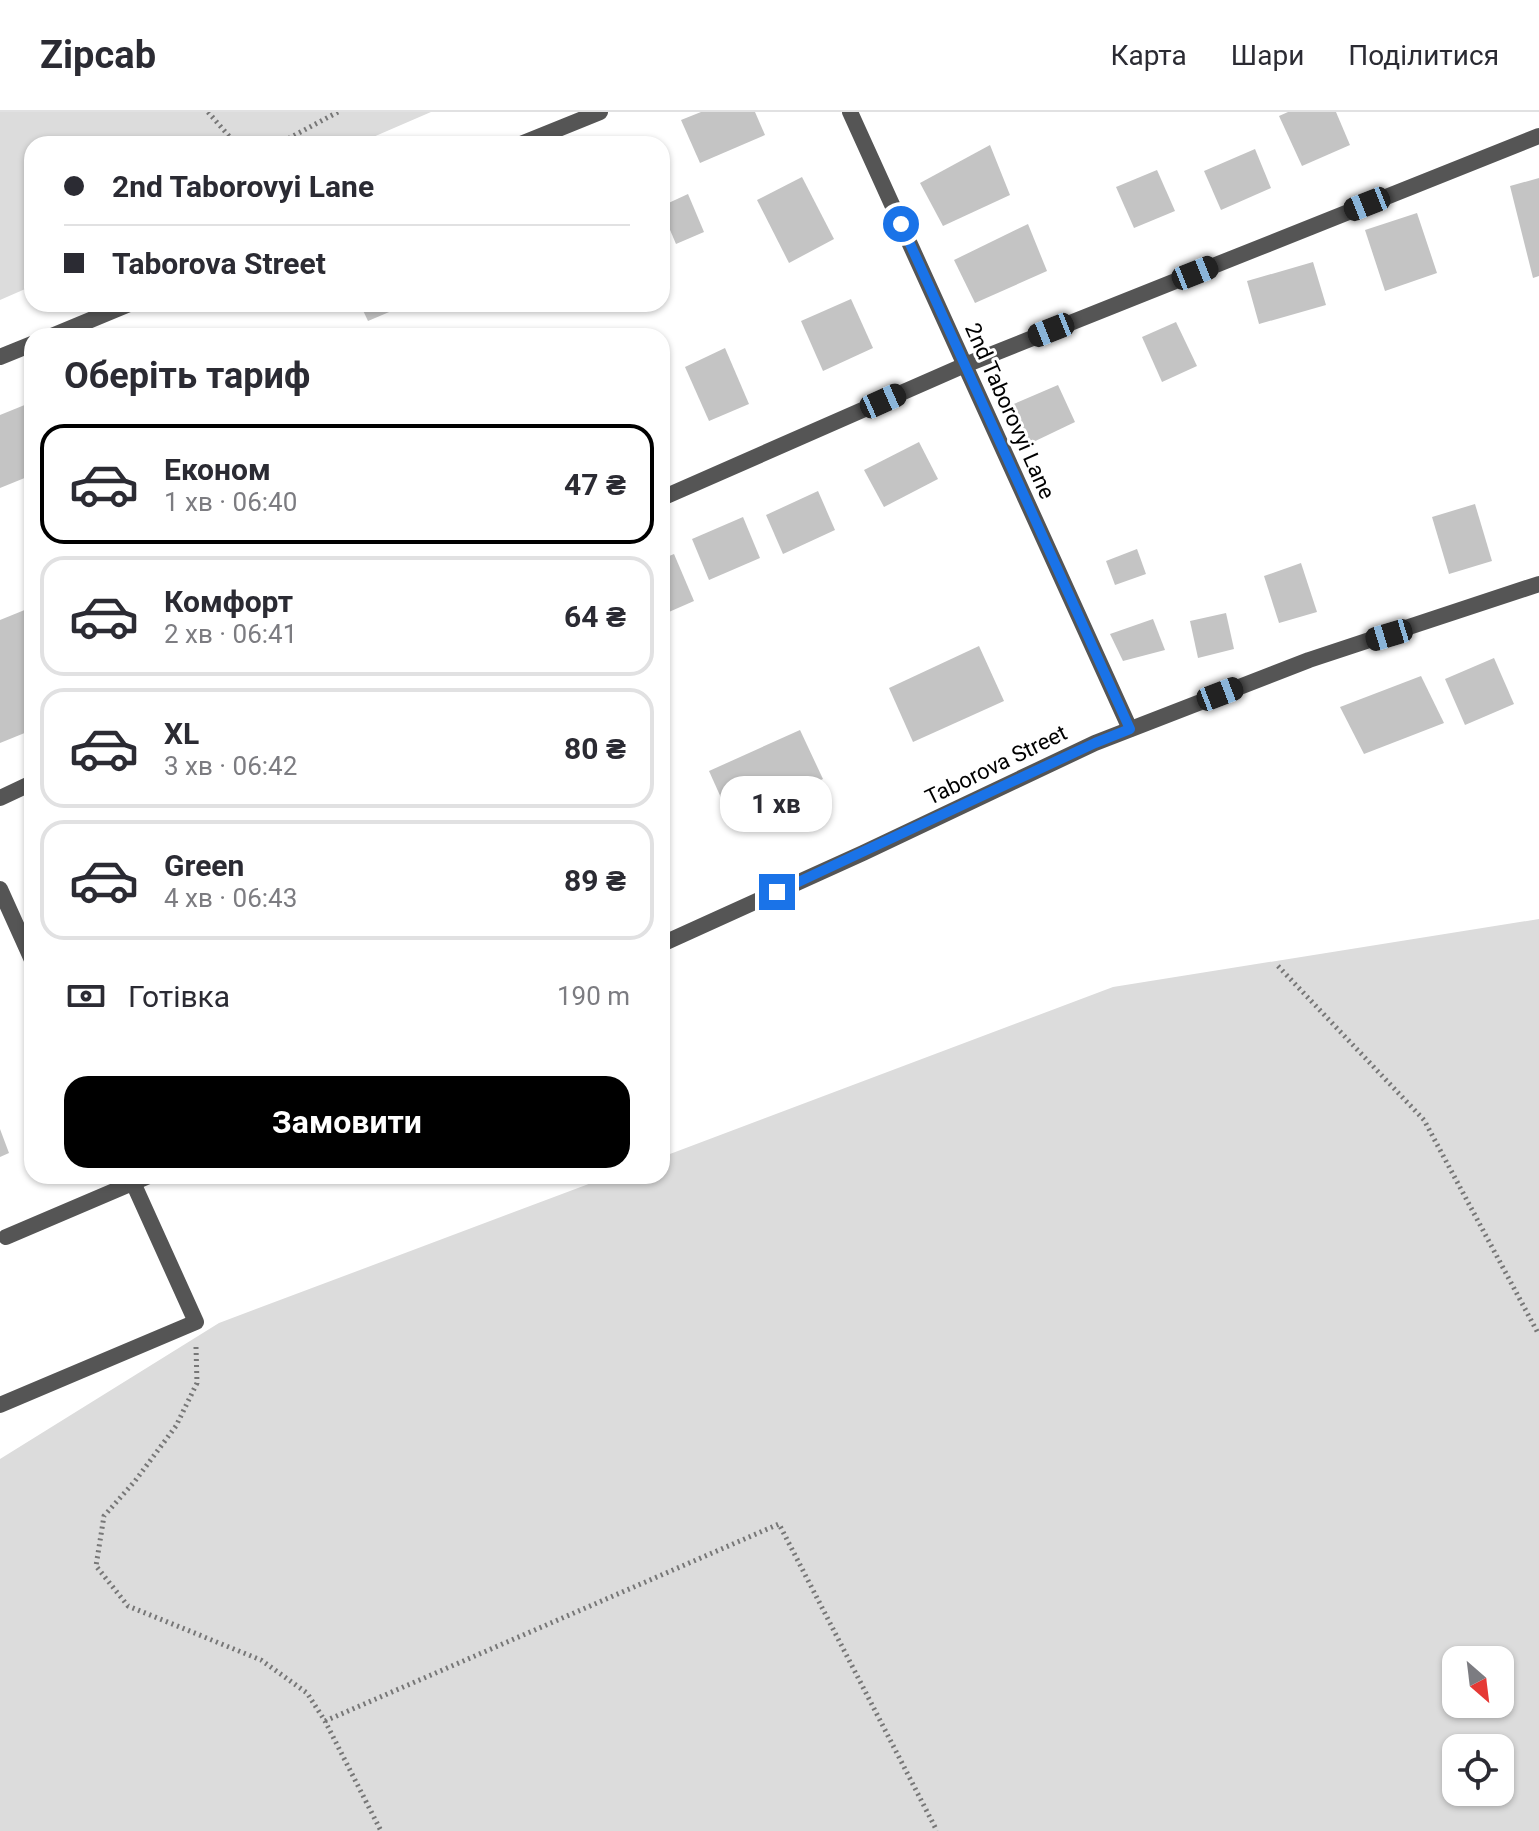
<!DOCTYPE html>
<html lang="uk">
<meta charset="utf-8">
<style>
body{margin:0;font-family:Roboto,sans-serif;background:#f7f7f7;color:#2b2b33;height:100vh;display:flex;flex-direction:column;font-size:30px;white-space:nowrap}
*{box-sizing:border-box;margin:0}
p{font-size:26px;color:#7c7c81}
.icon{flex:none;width:44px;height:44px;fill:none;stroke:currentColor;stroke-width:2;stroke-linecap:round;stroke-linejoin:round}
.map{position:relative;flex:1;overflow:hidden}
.side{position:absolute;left:24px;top:216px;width:646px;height:856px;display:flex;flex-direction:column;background:#fff;border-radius:24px;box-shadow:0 2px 6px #0004}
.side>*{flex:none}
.hud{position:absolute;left:24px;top:24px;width:646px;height:176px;border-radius:24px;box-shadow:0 2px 6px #0004;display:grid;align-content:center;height:176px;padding:0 40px;background:#fff}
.needle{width:52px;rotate:152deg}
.controls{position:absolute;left:1442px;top:1534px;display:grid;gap:16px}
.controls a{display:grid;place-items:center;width:72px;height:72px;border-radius:16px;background:#fff;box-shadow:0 2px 6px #0004;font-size:40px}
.end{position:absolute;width:36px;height:36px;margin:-18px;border:10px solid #1a73e8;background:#fff;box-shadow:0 0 0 4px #fff}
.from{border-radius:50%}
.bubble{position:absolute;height:56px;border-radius:24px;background:#fff;box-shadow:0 2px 6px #0004;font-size:26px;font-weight:700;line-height:56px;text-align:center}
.car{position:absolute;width:24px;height:48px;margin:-24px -12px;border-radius:10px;box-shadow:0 0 6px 2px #0007;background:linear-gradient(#222 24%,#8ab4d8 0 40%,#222 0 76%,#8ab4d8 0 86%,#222 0)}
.hud b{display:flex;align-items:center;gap:28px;height:76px;font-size:30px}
.hud b+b{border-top:2px solid #e1e1e2}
.hud i{width:20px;height:20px;background:#2b2b33}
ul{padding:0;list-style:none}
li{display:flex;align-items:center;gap:24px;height:120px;margin:0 16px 12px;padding:0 24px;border:4px solid #e1e1e2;border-radius:24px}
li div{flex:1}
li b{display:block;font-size:30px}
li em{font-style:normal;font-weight:700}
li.selected{border-color:#000}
li>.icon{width:72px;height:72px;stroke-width:1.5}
h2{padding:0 40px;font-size:36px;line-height:96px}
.pay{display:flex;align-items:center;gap:20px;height:88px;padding:0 40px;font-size:30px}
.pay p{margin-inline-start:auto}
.button{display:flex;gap:16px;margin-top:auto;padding:16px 40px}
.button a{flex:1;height:92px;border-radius:24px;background:#000;color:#fff;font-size:32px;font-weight:700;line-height:92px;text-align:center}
header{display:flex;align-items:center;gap:48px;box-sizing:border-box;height:112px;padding:0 40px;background:#fff;border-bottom:2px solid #e1e1e2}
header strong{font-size:38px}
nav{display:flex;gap:44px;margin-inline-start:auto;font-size:28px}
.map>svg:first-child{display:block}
.green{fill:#dcdcdc;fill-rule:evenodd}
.building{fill:#c4c4c4}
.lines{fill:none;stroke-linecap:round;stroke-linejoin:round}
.path{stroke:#777;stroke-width:5;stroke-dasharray:2 4;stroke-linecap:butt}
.minor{stroke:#555;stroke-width:16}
.tertiary{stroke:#555;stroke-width:16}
.route{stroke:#1a73e8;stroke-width:10}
.labels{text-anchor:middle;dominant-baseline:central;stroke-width:6;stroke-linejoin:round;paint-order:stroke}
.street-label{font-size:22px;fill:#000;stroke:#fff}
</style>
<header>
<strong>Zipcab</strong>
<nav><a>Карта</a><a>Шари</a><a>Поділитися</a></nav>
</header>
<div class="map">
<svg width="1539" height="1719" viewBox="0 0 1539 1719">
<rect width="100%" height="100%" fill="#fff"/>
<g class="green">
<path d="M0,0H431L357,32H32V174L0,188Z"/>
<path d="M1539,807V1719H0V1347L219,1211L610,1064H662V1045L1113,875ZM1456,1548H1500V1592H1456ZM1456,1636H1500V1680H1456Z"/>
</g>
<g class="building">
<path d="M701,0H755L765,23L700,51L681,8Z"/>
<path d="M1288,0H1336L1350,33L1302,54L1279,4Z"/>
<path d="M990,33L1010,83L943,114L920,71Z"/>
<path d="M1255,37L1271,76L1221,98L1204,59Z"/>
<path d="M1157,58L1175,99L1134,116L1116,75Z"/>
<path d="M802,65L834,127L789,151L757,88Z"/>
<path d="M1539,66V164L1533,166L1510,74Z"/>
<path d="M688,82L704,120L676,132L662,99V94Z"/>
<path d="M1417,101L1437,161L1385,179L1365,118Z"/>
<path d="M1028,112L1047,159L975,191L954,148Z"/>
<path d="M1313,150L1326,193L1259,212L1247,169Z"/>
<path d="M851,187L873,236L823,259L801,209Z"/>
<path d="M360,192H408L368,209Z"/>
<path d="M1176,210L1197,254L1162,270L1142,225Z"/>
<path d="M725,236L749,292L709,309L685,255Z"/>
<path d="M1058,273L1075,310L1027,333L1009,294Z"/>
<path d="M32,290V363L0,376V303Z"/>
<path d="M919,330L938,367L884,395L864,358Z"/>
<path d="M818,379L835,418L783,442L766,403Z"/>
<path d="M1475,392L1492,449L1449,462L1432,405Z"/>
<path d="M743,405L760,446L709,468L692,427Z"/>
<path d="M1137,437L1146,462L1115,473L1106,449Z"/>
<path d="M674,442L694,489L662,503V447Z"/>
<path d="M1301,451L1317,500L1279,511L1264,464Z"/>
<path d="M32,495V618L0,631V508Z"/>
<path d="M1226,501L1234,537L1198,546L1190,509Z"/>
<path d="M1153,507L1165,538L1123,549L1110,522Z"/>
<path d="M979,534L1004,589L913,630L889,576Z"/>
<path d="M1494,546L1514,592L1465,613L1445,567Z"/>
<path d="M1421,564L1444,611L1364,642L1340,595Z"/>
<path d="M800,618L823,667L731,708L709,659Z"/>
<path d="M0,1017L9,1041L0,1045Z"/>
</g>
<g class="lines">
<g class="path">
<path d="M208,0L236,32"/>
<path d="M278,32L338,0"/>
<path d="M1278,854L1424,1008L1539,1223"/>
<path d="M196,1235L197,1271L176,1314L135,1369L104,1404L96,1454L128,1494L261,1548L307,1581L325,1609L381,1719"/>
<path d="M325,1609L779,1412L937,1719"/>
</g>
<g class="minor">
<path d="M850,0L1130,617"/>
<path d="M521,32L600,0"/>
<path d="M52,224L129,192"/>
<path d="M0,245L32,232"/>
<path d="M0,777L32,848"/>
<path d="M662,832L863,741L1095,631L1309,548L1539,472"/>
<path d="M6,1125L149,1064"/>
<path d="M0,1293L196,1210L130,1064"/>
</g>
<g class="tertiary">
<path d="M662,386L965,253L1539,24"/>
<path d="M0,686L32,671"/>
</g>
</g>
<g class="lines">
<path class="route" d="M777,780L1095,631L1130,617L901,112"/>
</g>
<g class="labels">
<g class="street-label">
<text transform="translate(1010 299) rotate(66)">2nd Taborovyi Lane</text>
<text transform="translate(996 653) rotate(-26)">Taborova Street</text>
</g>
</g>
</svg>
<div class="controls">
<a><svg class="needle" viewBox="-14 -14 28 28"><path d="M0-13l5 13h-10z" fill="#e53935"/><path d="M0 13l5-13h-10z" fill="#7c7c81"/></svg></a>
<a><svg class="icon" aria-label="locate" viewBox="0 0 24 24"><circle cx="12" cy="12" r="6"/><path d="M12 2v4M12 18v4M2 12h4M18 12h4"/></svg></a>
</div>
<i class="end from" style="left:901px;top:112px"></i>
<i class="end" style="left:777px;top:780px"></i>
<div class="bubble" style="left:720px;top:664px;width:112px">1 хв</div>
<i class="car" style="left:1367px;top:92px;rotate:248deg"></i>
<i class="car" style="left:1195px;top:161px;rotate:68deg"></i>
<i class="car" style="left:1051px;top:218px;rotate:248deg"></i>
<i class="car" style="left:883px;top:289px;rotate:66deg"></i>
<i class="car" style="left:1389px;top:523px;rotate:253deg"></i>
<i class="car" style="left:1220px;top:582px;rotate:69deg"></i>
<div class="hud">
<b><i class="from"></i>2nd Taborovyi Lane</b>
<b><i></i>Taborova Street</b>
</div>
<section class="side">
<h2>Оберіть тариф</h2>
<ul>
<li class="selected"><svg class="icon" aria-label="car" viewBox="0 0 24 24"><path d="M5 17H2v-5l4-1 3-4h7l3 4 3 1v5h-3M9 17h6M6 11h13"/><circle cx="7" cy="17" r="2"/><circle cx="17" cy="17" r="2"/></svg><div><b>Економ</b><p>1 хв · 06:40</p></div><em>47 ₴</em></li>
<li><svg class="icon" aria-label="car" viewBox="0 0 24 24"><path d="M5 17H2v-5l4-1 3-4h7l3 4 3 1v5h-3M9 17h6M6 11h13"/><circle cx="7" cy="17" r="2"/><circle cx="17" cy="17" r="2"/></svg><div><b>Комфорт</b><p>2 хв · 06:41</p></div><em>64 ₴</em></li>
<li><svg class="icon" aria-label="car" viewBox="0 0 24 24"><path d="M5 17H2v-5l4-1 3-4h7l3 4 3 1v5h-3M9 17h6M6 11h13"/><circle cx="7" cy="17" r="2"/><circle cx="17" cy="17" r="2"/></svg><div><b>XL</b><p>3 хв · 06:42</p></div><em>80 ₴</em></li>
<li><svg class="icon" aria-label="car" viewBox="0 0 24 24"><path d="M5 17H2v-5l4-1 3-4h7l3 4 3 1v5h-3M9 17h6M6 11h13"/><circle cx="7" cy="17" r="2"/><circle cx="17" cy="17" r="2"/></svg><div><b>Green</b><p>4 хв · 06:43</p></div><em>89 ₴</em></li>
</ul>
<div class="pay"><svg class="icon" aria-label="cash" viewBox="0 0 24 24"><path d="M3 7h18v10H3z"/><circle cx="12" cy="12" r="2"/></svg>Готівка<p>190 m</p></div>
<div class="button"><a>Замовити</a></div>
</section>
</div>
